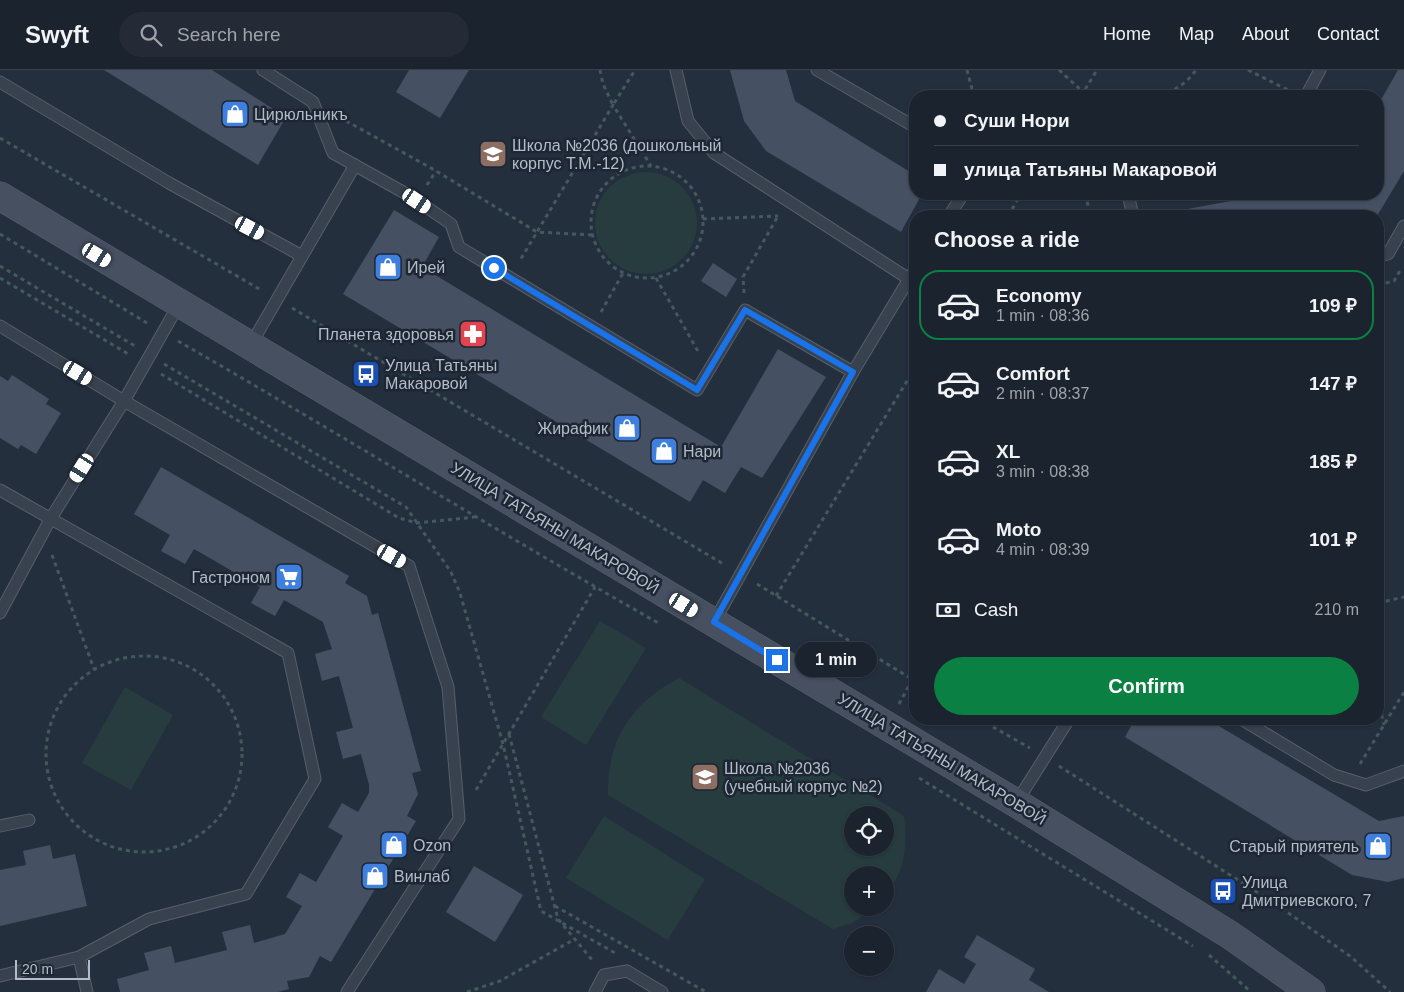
<!DOCTYPE html>
<meta charset="utf-8">
<style>
body{margin:0;font-family:Helvetica,sans-serif;background:#242b36;color:#f1f3f6;height:100vh;display:flex;flex-direction:column;font-size:19px;white-space:nowrap}
*{box-sizing:border-box;margin:0}
p{font-size:16px;color:#a0a4aa}
.icon{flex:none;width:28px;height:28px;fill:none;stroke:currentColor;stroke-width:2;stroke-linecap:round;stroke-linejoin:round}
.map{position:relative;flex:1;overflow:hidden}
.sheet{position:absolute;left:909px;top:140px;width:475px;height:515px;display:flex;flex-direction:column;background:#1b232e;border-radius:20px;box-shadow:0 1px 4px #0004,0 0 0 1px #39404a}
.sheet>*{flex:none}
.top-card{position:absolute;left:909px;top:20px;width:475px;height:110px;border-radius:20px;box-shadow:0 1px 4px #0004,0 0 0 1px #39404a;display:grid;align-content:center;height:110px;padding:0 25px;background:#1b232e}
.tools{position:absolute;left:844px;top:736px;display:grid;gap:10px}
.tools a{display:grid;place-items:center;width:50px;height:50px;border-radius:50%;background:#1b232e;box-shadow:0 1px 4px #0004,0 0 0 1px #39404a;font-size:25px}
.scale{position:absolute;left:15px;bottom:12px;width:75px;box-sizing:border-box;padding-left:5px;border:2px solid #b4bcc9;border-top:0;font-size:14px;line-height:18px;white-space:nowrap;color:#b4bcc9;-webkit-text-stroke:4px #1d2633;paint-order:stroke}
.end{position:absolute;width:22px;height:22px;margin:-11px;border:6px solid #1a73e8;background:#fff;box-shadow:0 0 0 2px #fff}
.from{border-radius:50%}
.bubble{position:absolute;height:35px;border-radius:18px;background:#1b232e;box-shadow:0 1px 4px #0004,0 0 0 1px #39404a;font-size:16px;font-weight:600;line-height:35px;text-align:center}
.car{position:absolute;width:15px;height:30px;margin:-15px -8px;border-radius:6px;box-shadow:0 0 4px 1px #0007;background:linear-gradient(#fff 24%,#345 0 40%,#fff 0 76%,#345 0 86%,#fff 0)}
.top-card b{display:flex;align-items:center;gap:18px;height:48px;font-size:19px}
.top-card b+b{border-top:1px solid #39404a}
.top-card i{width:12px;height:12px;background:#f1f3f6}
ul{padding:0;list-style:none}
li{display:flex;align-items:center;gap:15px;height:70px;margin:0 10px 8px;padding:0 15px;border:2px solid transparent;border-radius:20px}
li div{flex:1}
li b{display:block;font-size:19px}
li em{font-style:normal;font-weight:600}
li.active{border-color:#0b8043}
li>.icon{width:45px;height:45px;stroke-width:1.5}
h2{padding:0 25px;font-size:22px;line-height:60px}
.pay{display:flex;align-items:center;gap:12px;height:55px;padding:0 25px;font-size:19px}
.pay p{margin-inline-start:auto}
.cta{display:flex;gap:10px;margin-top:auto;padding:10px 25px}
.cta a{flex:1;height:58px;border-radius:30px;background:#0b8043;color:#fff;font-size:20px;font-weight:600;line-height:58px;text-align:center}
header{display:flex;align-items:center;gap:30px;box-sizing:border-box;height:70px;padding:0 25px;background:#1b232e;border-bottom:1px solid #39404a}
header strong{font-size:24px}
nav{display:flex;gap:28px;margin-inline-start:auto;font-size:18px}
.search{width:350px;height:45px;background:#242b36;display:flex;align-items:center;gap:12px;box-sizing:border-box;padding:0 18px;border-radius:28px;color:#a0a4aa;font-size:19px}
.map>svg:first-child{display:block}
.green{fill:#263c3f;fill-rule:evenodd}
.building{fill:#455162}
.lines{fill:none;stroke-linecap:round;stroke-linejoin:round}
.lane-casing{stroke:#565f6c;stroke-width:13}
.secondary-casing{stroke:#565f6c;stroke-width:29}
.path{stroke:#44595c;stroke-width:3;stroke-dasharray:4 4;stroke-linecap:butt}
.lane{stroke:#38414e;stroke-width:11}
.secondary{stroke:#465061;stroke-width:28}
.route{stroke:#1a73e8;stroke-width:6}
.labels{text-anchor:middle;dominant-baseline:central;stroke-width:5;stroke-linejoin:round;paint-order:stroke}
.poi-label{font-size:16px;fill:#b4bcc9;stroke:#1d2633;text-anchor:start}
.street-label{font-size:16px;fill:#b4bcc9;stroke:#1d2633}
</style>
<header>
<strong>Swyft</strong>
<div class="search"><svg class="icon" aria-label="search" viewBox="0 0 24 24"><circle cx="10" cy="10" r="6"/><path d="M15 15l6 6"/></svg>Search here</div>
<nav><a>Home</a><a>Map</a><a>About</a><a>Contact</a></nav>
</header>
<div class="map">
<svg width="1404" height="922" viewBox="0 0 1404 922">
<rect width="100%" height="100%" fill="#242f3e"/>
<g class="green">
<circle cx="646" cy="153" r="51"/>
<path d="M600,551L646,578L586,675L541,647Z"/>
<path d="M679,608L904,746C908,776 905,803 885,826V805H852V838H875L874,839L852,853L833,859L608,725C607,670 630,634 679,608ZM852,745H885V778H852Z"/>
<path d="M125,617L173,645L131,720L82,693Z"/>
<path d="M604,746L705,809L668,870L566,808Z"/>
</g>
<g class="building">
<path d="M104,0H212L286,47L258,95Z"/>
<path d="M409,0H469L440,48L396,22Z"/>
<path d="M730,0H786L795,31L915,105V124H922L901,162L766,81L744,51Z"/>
<path d="M1398,0H1404V101L1377,146H1178L1177,141L1268,124H1378V35Z"/>
<path d="M394,140L439,167L422,197L721,377L778,279L826,307L762,408L741,397L725,423L703,410L690,432L343,224Z"/>
<path d="M713,193L737,209L726,227L701,211Z"/>
<path d="M12,305L49,329L46,334L61,343L36,384L21,375L18,379L0,368V306L8,311Z"/>
<path d="M161,397L349,506L345,513L367,526L372,545L378,543L421,701L412,703L418,724L407,746L416,751L331,892L320,886L309,907L287,911L289,919L278,922H120L117,909L149,900L144,883L171,876L175,893L227,880L222,862L250,855L254,873L285,864L302,836L286,827L300,803L316,812L343,766L328,757L342,733L358,742L369,723V715L361,684L343,689L336,662L353,658L339,606L322,611L315,584L332,579L323,552L284,530L275,546L251,533L260,517L194,479L185,494L161,481L170,465L134,444Z"/>
<path d="M1135,649H1207L1379,751L1404,746V808L1388,812L1352,805L1125,667Z"/>
<path d="M50,775L53,789L75,784L87,836L0,856V800L26,795L23,781Z"/>
<path d="M474,796L523,825L495,872L446,842Z"/>
<path d="M977,865L1035,899L1029,910L1049,922H926L939,899L964,914L976,894L964,887Z"/>
</g>
<g class="lines">
<defs>
<g id="lane">
<path d="M263,0L313,32L333,83L412,127L451,154L459,177L697,320L745,240L853,302"/>
<path d="M676,0L688,51L714,83L909,209"/>
<path d="M817,0L915,57"/>
<path d="M0,12L169,113L302,186"/>
<path d="M1306,26L1320,0"/>
<path d="M1128,124L1133,146"/>
<path d="M949,146L963,124"/>
<path d="M1378,186L1388,184L1404,156"/>
<path d="M0,256L124,331L409,496L448,617L459,749L347,922"/>
<path d="M250,276L355,95"/>
<path d="M0,420L288,583L315,709L246,824L149,849L79,887L0,906"/>
<path d="M0,543L51,448L124,331L179,234"/>
<path d="M714,552L853,302L915,199"/>
<path d="M1241,649L1334,705L1366,715L1404,701"/>
<path d="M1016,733L1069,649"/>
<path d="M0,756L29,750"/>
<path d="M79,887L87,922"/>
<path d="M595,922L604,905L627,901L662,922"/>
</g>
<path id="secondary" d="M0,126L1016,733L1230,865L1311,922"/>
</defs>
<use href="#lane" class="lane-casing"/>
<use href="#secondary" class="secondary-casing"/>
<g class="path">
<path d="M600,0L603,14L613,35L635,0"/>
<path d="M967,0L972,19L977,26"/>
<path d="M1059,0L1083,22L1096,26"/>
<path d="M1248,0L1290,21"/>
<path d="M1081,26L1097,0"/>
<path d="M1160,26C1173,22 1188,12 1196,0"/>
<path d="M339,47L431,98L537,162L519,192"/>
<path d="M0,68L261,220"/>
<circle cx="647" cy="152" r="56"/>
<path d="M427,115L436,101"/>
<path d="M1085,124L1091,146"/>
<path d="M1008,146L1021,124"/>
<path d="M703,149L778,146"/>
<path d="M0,164L147,253"/>
<path d="M592,165L537,162L613,35L651,96"/>
<path d="M0,196L135,276"/>
<path d="M0,208L130,285"/>
<path d="M656,208L699,283"/>
<path d="M1378,215L1394,211L1401,199"/>
<path d="M744,223L743,207L778,146"/>
<path d="M292,238L725,495"/>
<path d="M601,242L623,203"/>
<path d="M178,271C340,364 498,462 660,554"/>
<path d="M164,294L406,437L451,502L460,523L503,674L541,841L617,884"/>
<path d="M161,304L399,448L417,453L475,447"/>
<path d="M52,485L94,599"/>
<path d="M757,514L915,611"/>
<path d="M776,526L915,298"/>
<path d="M1378,533L1404,527"/>
<circle cx="144" cy="684" r="98"/>
<path d="M1378,629L1384,655"/>
<path d="M899,634L912,610"/>
<path d="M979,649L1030,678"/>
<path d="M509,664L558,849L593,891"/>
<path d="M1360,694L1404,622"/>
<path d="M1059,696L1274,833L1350,886L1390,922"/>
<path d="M919,708L1193,876"/>
<path d="M476,720L595,517"/>
<path d="M555,836L706,922"/>
<path d="M1209,885L1251,922"/>
<path d="M467,922L500,911L575,869"/>
</g>
<use href="#lane" class="lane"/>
<use href="#secondary" class="secondary"/>
</g>
<g class="lines">
<path class="route" d="M494,198L697,320L745,240L853,302L714,552L777,590"/>
</g>
<defs>
<symbol id="shop-square" viewBox="-11 -11 22 22"><rect x="-9" y="-9" width="18" height="18" rx="4" fill="#3f7fe0" stroke="#1d2633"/><path d="M-5-2.5h2.3a2.7 3.5 0 0 1 5.4 0H5L5.5 6h-11ZM-1.5-2.5h3a1.5 2.3 0 0 0-3 0Z" fill="#fff"/></symbol>
<symbol id="school-square" viewBox="-11 -11 22 22"><rect x="-9" y="-9" width="18" height="18" rx="4" fill="#8d6e63" stroke="#1d2633"/><path d="M0-5L7-2L0 1L-7-2ZM-4 1L0 2.5L4 1V4Q0 6-4 4Z" fill="#fff"/></symbol>
<symbol id="pharmacy-square" viewBox="-11 -11 22 22"><rect x="-9" y="-9" width="18" height="18" rx="4" fill="#e0444e" stroke="#1d2633"/><path d="M-2-6h4v4h4v4h-4v4h-4v-4h-4v-4h4Z" fill="#fff"/></symbol>
<symbol id="bus-square" viewBox="-11 -11 22 22"><rect x="-9" y="-9" width="18" height="18" rx="4" fill="#1a4fb4" stroke="#1d2633"/><path d="M-5-6H5V4H4V6H2V4H-2V6H-4V4H-5ZM-3.5-4V0h7V-4ZM-3.5 1.2v1.5H-2V1.2ZM2 1.2v1.5H3.5V1.2Z" fill="#fff"/></symbol>
<symbol id="supermarket-square" viewBox="-11 -11 22 22"><rect x="-9" y="-9" width="18" height="18" rx="4" fill="#3f7fe0" stroke="#1d2633"/><path d="M-6-5.5h2.5l.6 2H6L4.5 2H-2.5L-4.4-4H-6ZM-1.5 3.2a1.3 1.3 0 1 0 .1 0ZM3 3.2a1.3 1.3 0 1 0 .1 0Z" fill="#fff"/></symbol>
</defs>
<g fill-rule="evenodd">
<use href="#shop-square" x="219" y="28" width="32" height="32"/>
<use href="#school-square" x="477" y="68" width="32" height="32"/>
<use href="#shop-square" x="372" y="181" width="32" height="32"/>
<use href="#pharmacy-square" x="457" y="248" width="32" height="32"/>
<use href="#bus-square" x="350" y="288" width="32" height="32"/>
<use href="#shop-square" x="611" y="342" width="32" height="32"/>
<use href="#shop-square" x="648" y="365" width="32" height="32"/>
<use href="#supermarket-square" x="273" y="491" width="32" height="32"/>
<use href="#school-square" x="689" y="691" width="32" height="32"/>
<use href="#shop-square" x="378" y="759" width="32" height="32"/>
<use href="#shop-square" x="1362" y="760" width="32" height="32"/>
<use href="#shop-square" x="359" y="790" width="32" height="32"/>
<use href="#bus-square" x="1207" y="805" width="32" height="32"/>
</g>
<g class="labels">
<g class="poi-label">
<text x="254" y="44">Цирюльникъ</text>
<text x="512" y="75">Школа №2036 (дошкольный<tspan x="512" dy="18">корпус Т.М.-12)</tspan></text>
<text x="407" y="197">Ирей</text>
<text x="454" y="264" text-anchor="end">Планета здоровья</text>
<text x="385" y="295">Улица Татьяны<tspan x="385" dy="18">Макаровой</tspan></text>
<text x="608" y="358" text-anchor="end">Жирафик</text>
<text x="683" y="381">Нари</text>
<text x="270" y="507" text-anchor="end">Гастроном</text>
<text x="724" y="698">Школа №2036<tspan x="724" dy="18">(учебный корпус №2)</tspan></text>
<text x="413" y="775">Ozon</text>
<text x="1359" y="776" text-anchor="end">Старый приятель</text>
<text x="394" y="806">Винлаб</text>
<text x="1242" y="812">Улица<tspan x="1242" dy="18">Дмитриевского, 7</tspan></text>
</g>
<g class="street-label">
<text transform="translate(555 458) rotate(31)">УЛИЦА ТАТЬЯНЫ МАКАРОВОЙ</text>
<text transform="translate(942 689) rotate(31)">УЛИЦА ТАТЬЯНЫ МАКАРОВОЙ</text>
</g>
</g>
</svg>
<div class="tools">
<a><svg class="icon" aria-label="locate" viewBox="0 0 24 24"><circle cx="12" cy="12" r="6"/><path d="M12 2v4M12 18v4M2 12h4M18 12h4"/></svg></a>
<a>+</a>
<a>−</a>
</div>
<div class="scale">20 m</div>
<i class="end from" style="left:494px;top:198px"></i>
<i class="end" style="left:777px;top:590px"></i>
<div class="bubble" style="left:795px;top:572px;width:82px">1 min</div>
<i class="car" style="left:417px;top:131px;rotate:124deg"></i>
<i class="car" style="left:250px;top:158px;rotate:118deg"></i>
<i class="car" style="left:97px;top:185px;rotate:121deg"></i>
<i class="car" style="left:78px;top:303px;rotate:121deg"></i>
<i class="car" style="left:82px;top:398px;rotate:212deg"></i>
<i class="car" style="left:392px;top:486px;rotate:120deg"></i>
<i class="car" style="left:684px;top:535px;rotate:121deg"></i>
<div class="top-card">
<b><i class="from"></i>Суши Нори</b>
<b><i></i>улица Татьяны Макаровой</b>
</div>
<section class="sheet">
<h2>Choose a ride</h2>
<ul>
<li class="active"><svg class="icon" aria-label="car" viewBox="0 0 24 24"><path d="M5 17H2v-5l4-1 3-4h7l3 4 3 1v5h-3M9 17h6M6 11h13"/><circle cx="7" cy="17" r="2"/><circle cx="17" cy="17" r="2"/></svg><div><b>Economy</b><p>1 min · 08:36</p></div><em>109 ₽</em></li>
<li><svg class="icon" aria-label="car" viewBox="0 0 24 24"><path d="M5 17H2v-5l4-1 3-4h7l3 4 3 1v5h-3M9 17h6M6 11h13"/><circle cx="7" cy="17" r="2"/><circle cx="17" cy="17" r="2"/></svg><div><b>Comfort</b><p>2 min · 08:37</p></div><em>147 ₽</em></li>
<li><svg class="icon" aria-label="car" viewBox="0 0 24 24"><path d="M5 17H2v-5l4-1 3-4h7l3 4 3 1v5h-3M9 17h6M6 11h13"/><circle cx="7" cy="17" r="2"/><circle cx="17" cy="17" r="2"/></svg><div><b>XL</b><p>3 min · 08:38</p></div><em>185 ₽</em></li>
<li><svg class="icon" aria-label="car" viewBox="0 0 24 24"><path d="M5 17H2v-5l4-1 3-4h7l3 4 3 1v5h-3M9 17h6M6 11h13"/><circle cx="7" cy="17" r="2"/><circle cx="17" cy="17" r="2"/></svg><div><b>Moto</b><p>4 min · 08:39</p></div><em>101 ₽</em></li>
</ul>
<div class="pay"><svg class="icon" aria-label="cash" viewBox="0 0 24 24"><path d="M3 7h18v10H3z"/><circle cx="12" cy="12" r="2"/></svg>Cash<p>210 m</p></div>
<div class="cta"><a>Confirm</a></div>
</section>
</div>
